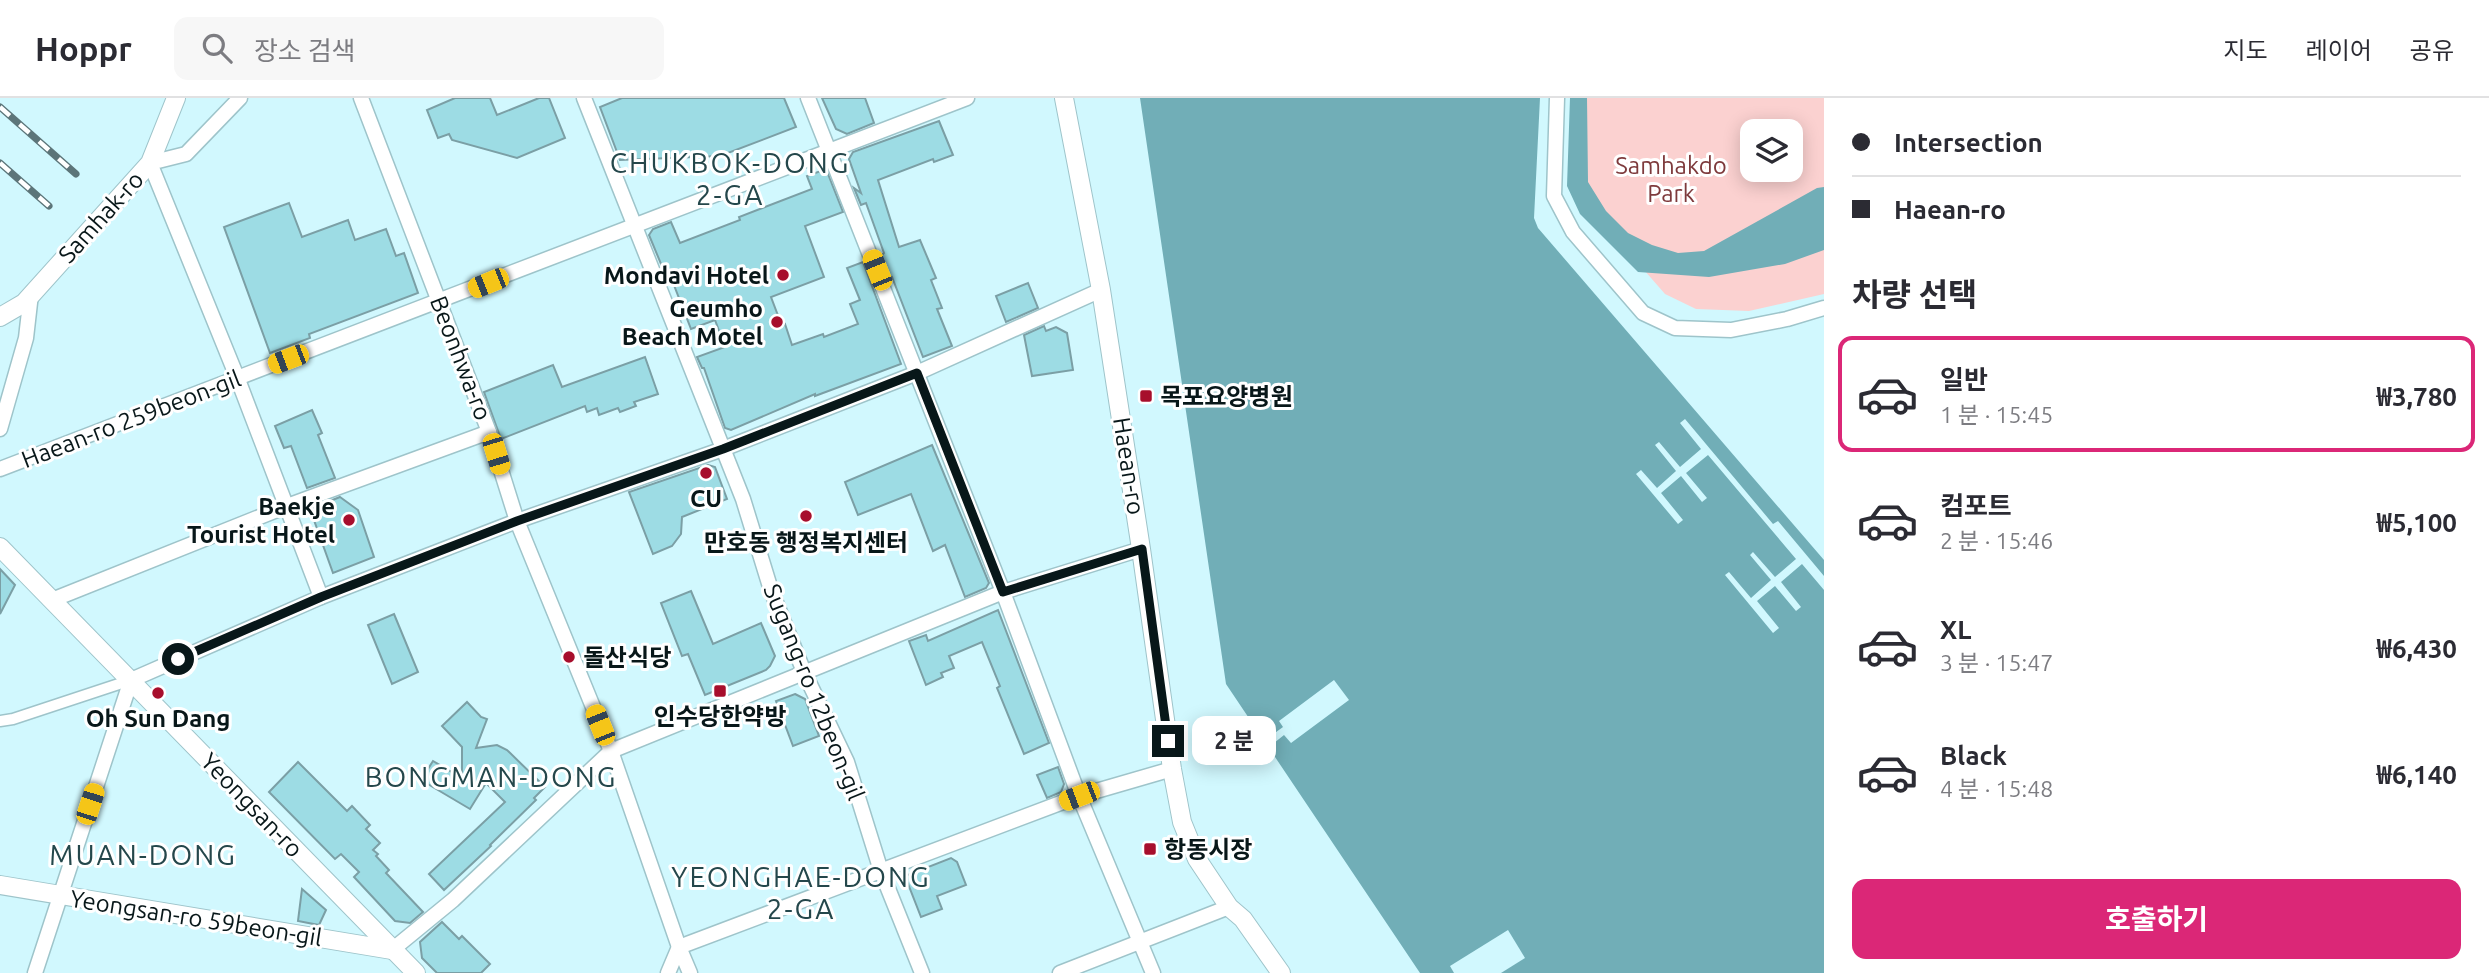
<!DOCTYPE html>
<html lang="ko">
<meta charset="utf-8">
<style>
body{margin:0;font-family:Ubuntu,"Noto Sans KR",sans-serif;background:#f7f7f7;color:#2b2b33;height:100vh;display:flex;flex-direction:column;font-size:26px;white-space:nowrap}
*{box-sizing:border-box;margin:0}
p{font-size:23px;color:#7c7c81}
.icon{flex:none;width:38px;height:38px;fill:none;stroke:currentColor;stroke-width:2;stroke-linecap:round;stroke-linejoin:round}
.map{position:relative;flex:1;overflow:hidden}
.details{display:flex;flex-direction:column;background:#fff;width:665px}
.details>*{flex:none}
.hud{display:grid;align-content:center;height:154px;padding:0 28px;background:#fff}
.tools{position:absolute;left:1740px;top:21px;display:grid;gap:14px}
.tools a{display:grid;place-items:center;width:63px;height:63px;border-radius:14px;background:#fff;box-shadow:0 4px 18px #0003;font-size:35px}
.end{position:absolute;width:32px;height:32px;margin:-16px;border:9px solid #081719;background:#fff;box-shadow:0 0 0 4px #fff}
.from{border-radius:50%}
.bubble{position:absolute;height:49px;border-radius:14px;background:#fff;box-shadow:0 4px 18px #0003;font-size:23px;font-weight:700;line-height:49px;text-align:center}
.car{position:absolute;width:21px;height:42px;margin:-21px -10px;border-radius:9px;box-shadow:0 0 5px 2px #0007;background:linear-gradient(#f5c518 24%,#345 0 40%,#f5c518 0 76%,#345 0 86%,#f5c518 0)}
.hud b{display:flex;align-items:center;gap:24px;height:66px;font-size:26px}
.hud b+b{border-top:2px solid #e1e1e2}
.hud i{width:18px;height:18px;background:#2b2b33}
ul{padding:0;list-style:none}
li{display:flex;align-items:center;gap:21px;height:116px;margin:0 14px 10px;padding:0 14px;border:4px solid transparent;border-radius:14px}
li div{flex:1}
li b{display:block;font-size:26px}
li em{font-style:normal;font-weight:700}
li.on{border-color:#db2777}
li>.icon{width:63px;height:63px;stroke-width:1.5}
h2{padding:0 28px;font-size:32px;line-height:84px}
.primary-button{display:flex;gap:14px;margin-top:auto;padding:14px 28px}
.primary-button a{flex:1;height:80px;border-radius:14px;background:#db2777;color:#fff;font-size:28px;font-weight:700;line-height:80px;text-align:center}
header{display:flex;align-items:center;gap:42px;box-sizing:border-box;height:98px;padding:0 35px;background:#fff;border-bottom:2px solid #e1e1e2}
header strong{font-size:33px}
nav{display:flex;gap:38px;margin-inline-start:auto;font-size:24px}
.search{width:490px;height:63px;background:#f7f7f7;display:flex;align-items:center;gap:18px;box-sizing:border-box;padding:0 24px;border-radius:14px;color:#7c7c81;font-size:26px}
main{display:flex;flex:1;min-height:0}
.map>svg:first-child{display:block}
.green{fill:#fbd1d0;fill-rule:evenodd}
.water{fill:#71aeb7}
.pier{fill:#d1f8fe}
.building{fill:#9ddce4;stroke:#7b9fa5;stroke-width:2}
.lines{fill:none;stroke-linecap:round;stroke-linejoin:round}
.pedestrian-casing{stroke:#9ec4ca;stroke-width:13}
.minor-casing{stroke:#9ec4ca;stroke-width:17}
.tertiary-casing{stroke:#9ec4ca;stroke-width:20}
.pedestrian{stroke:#fff;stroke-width:10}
.minor{stroke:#fff;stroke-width:14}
.tertiary{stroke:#fff;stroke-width:18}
.rail-casing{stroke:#5c7579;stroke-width:7}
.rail{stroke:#fff;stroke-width:4.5;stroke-dasharray:13;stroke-linecap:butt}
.route{stroke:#081719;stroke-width:9}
.poi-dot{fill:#a70e2c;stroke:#fff;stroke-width:2.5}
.labels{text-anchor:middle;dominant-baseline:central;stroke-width:6;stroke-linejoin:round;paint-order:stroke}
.park-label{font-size:24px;fill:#7e3a3c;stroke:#fff}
.street-label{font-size:24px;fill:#081719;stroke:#fff}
.poi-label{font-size:24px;font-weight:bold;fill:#081719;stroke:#fff}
.quarter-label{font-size:28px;letter-spacing:2px;fill:#24474b;stroke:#fff}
</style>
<header>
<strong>Hoppr</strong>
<div class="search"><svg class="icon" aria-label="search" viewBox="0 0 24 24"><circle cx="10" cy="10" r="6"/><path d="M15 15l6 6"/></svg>장소 검색</div>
<nav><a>지도</a><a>레이어</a><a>공유</a></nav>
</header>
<main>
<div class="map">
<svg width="1824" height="875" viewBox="0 0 1824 875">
<rect width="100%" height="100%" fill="#d1f8fe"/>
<path class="green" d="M1581,0H1824V196L1749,213L1696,211L1665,196L1596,117L1578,82ZM1752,33H1790V72H1752Z"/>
<g class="water">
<path d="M1140,0H1540L1534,120L1538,130L1824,462V875H1420L1226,586Z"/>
<path d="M1570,0H1587L1588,84L1606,113L1628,135L1652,147L1678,155L1704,153L1817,90L1824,89V152L1785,166L1709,179L1638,174L1580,116L1567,88Z"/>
</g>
<g class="pier">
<path d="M1685,321L1773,426L1778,423L1824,478V492L1802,466L1781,484L1801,509L1796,513L1775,488L1757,503L1779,530L1773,535L1725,477L1729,474L1751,500L1771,482L1750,457L1753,454L1775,479L1796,461L1708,357L1686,375L1707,400L1702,404L1681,378L1661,395L1683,422L1678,426L1636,376L1641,372L1657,390L1676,373L1655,347L1659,344L1680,369L1701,351L1680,325Z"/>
<path d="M1334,582L1349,602L1291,645L1284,637L1269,649L1264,643L1283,629L1279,623Z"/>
<path d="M1508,832L1525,860L1501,875H1454L1450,868Z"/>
</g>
<g class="building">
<path d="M455,0H490L497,17L539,0H549L565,40L517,60L452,42L449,36L438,40L427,12Z"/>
<path d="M622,0H784L796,29L720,58L620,62L600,9Z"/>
<path d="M822,0H865L874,25L847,36L836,31Z"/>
<path d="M939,23L953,57L934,64L933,61L878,82L899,149L920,142L936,180L931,182L942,210L937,211L952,248L923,259L892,179L889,180L881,158L884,155L866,105L861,107L854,90L861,95L849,61L853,54Z"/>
<path d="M826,71L843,114L805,128L824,179L771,199L782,228L785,226L792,247L823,236L824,239L858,226L850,206L860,202L847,170L863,164L901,266L815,298V296L731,332L725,330L704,270H702L697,259L725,249L715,222L691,231L670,177L666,178L649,137L653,131L671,124L680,145L740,122L739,119L812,91L807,78Z"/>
<path d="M289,105L302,139L348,122L355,142L386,131L396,158L404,155L418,195L309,236L310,240L270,255L224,129Z"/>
<path d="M1028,185L1038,210L1006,224L996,198Z"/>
<path d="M1044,228L1046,233L1056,229L1067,235L1073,272L1032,278L1024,237Z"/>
<path d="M645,259L658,296L634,304L636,308L620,314L618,310L599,317L597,310L587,314L585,308L501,341L484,294L553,267L562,289Z"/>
<path d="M312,312L322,335L318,337L335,380L307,390L291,348L284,350L275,328Z"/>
<path d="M932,347L989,485L986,490L965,499L945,447L933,453L911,396L858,417L845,384Z"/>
<path d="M708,367L715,369L727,401L682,419L681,436L672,448L653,456L629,394Z"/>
<path d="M340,399L358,412L374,459L333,475L310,411Z"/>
<path d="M0,471L15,487L0,516Z"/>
<path d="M691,493L713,546L761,525L775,558L770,568L766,572L705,597L688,556L682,558L661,505Z"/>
<path d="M998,512L1049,645L1024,656L997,590L1000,588L982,544L949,558L954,570L941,575L943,579L926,587L909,543L926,537L928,543Z"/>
<path d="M394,516L418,574L392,586L368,527Z"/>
<path d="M795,596L805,601L819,638L793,648L776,603Z"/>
<path d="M467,604L481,619L487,621L476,650L497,647L507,652L545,689L534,700L536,702L490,747L491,748L444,792L429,776L505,704L486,685L470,711L421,682L433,663L462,680V649L442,628Z"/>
<path d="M298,664L347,713L352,708L370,727L366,731L380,745L373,752L378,756L376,758L389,772L386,775L423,814L410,825L395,823L354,779L359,774L341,756L335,761L269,694Z"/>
<path d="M1058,669L1064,686L1061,694L1047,700L1037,677Z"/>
<path d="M951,760L957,764L966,787L937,798L942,811L921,819L905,778Z"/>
<path d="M302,791L326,812L319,827L298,823Z"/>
<path d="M442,824L459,841L462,838L490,866L481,875H437L422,860L420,844Z"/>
</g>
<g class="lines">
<defs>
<path id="pedestrian" d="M0,623L13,621L131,582"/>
<g id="minor">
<path d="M240,0L186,56L150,65L237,279L321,499"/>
<path d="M361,0L489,334L517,423L611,653L679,849L690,875"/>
<path d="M584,0L743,401L771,492L804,574L847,664L881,773L922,875"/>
<path d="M808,0L1003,494L1079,698L1153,875"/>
<path d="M1557,0L1554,98L1573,134L1643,215L1675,230L1731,232L1787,221L1824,210"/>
<path d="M0,331L26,240L31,196"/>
<path d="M0,371L967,0"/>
<path d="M52,502L287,408L489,334"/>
<path d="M392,852L453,802L611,653L1003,494L1141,451"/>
<path d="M35,875L131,582L321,499L517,423L723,351L917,275L1101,192"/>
<path d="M668,875L679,849L1079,698L1172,671"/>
<path d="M1060,875L1229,809"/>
</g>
<g id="tertiary">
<path d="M1064,0L1101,192L1141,451L1172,671L1182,724L1197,761L1229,809L1243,821L1281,875"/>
<path d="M0,219L24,205L150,65L176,0"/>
<path d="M0,449L416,875"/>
<path d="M0,787L392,852"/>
</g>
</defs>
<use href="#pedestrian" class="pedestrian-casing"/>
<use href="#minor" class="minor-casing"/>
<use href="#tertiary" class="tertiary-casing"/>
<use href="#pedestrian" class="pedestrian"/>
<use href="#minor" class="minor"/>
<use href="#tertiary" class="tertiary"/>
<defs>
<g id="rail">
<path d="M0,9L76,76"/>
<path d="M0,65L49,108"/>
</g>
</defs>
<use href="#rail" class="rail-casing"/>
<use href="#rail" class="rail"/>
</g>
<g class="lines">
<path class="route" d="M178,561L321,499L517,423L723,351L917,275L1003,494L1142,451L1168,643"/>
</g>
<g class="poi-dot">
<circle cx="783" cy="177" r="7"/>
<circle cx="777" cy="224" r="7"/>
<rect x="1139" y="291" width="14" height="14" rx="3.5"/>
<circle cx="706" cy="375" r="7"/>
<circle cx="806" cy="418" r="7"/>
<circle cx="349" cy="422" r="7"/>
<circle cx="569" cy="559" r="7"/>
<rect x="713" y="586" width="14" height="14" rx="3.5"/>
<circle cx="158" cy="595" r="7"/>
<rect x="1143" y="744" width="14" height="14" rx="3.5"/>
</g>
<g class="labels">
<g class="park-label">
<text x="1671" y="67">Samhakdo<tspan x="1671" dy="28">Park</tspan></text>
</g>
<g class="street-label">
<text transform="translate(101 119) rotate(-48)">Samhak-ro</text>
<text transform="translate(461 260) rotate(69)">Beonhwa-ro</text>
<text transform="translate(131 321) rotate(-21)">Haean-ro 259beon-gil</text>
<text transform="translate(1129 368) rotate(81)">Haean-ro</text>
<text transform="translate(814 594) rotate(68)">Sugang-ro 12beon-gil</text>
<text transform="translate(252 707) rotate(46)">Yeongsan-ro</text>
<text transform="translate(196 820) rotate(9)">Yeongsan-ro 59beon-gil</text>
</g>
<g class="poi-label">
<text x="769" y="177" text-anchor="end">Mondavi Hotel</text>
<text x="763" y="210" text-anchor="end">Geumho<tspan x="763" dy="28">Beach Motel</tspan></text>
<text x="1160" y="298" text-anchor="start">목포요양병원</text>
<text x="706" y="400">CU</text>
<text x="335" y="408" text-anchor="end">Baekje<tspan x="335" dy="28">Tourist Hotel</tspan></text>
<text x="806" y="444">만호동 행정복지센터</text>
<text x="583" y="559" text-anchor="start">돌산식당</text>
<text x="720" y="618">인수당한약방</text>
<text x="158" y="620">Oh Sun Dang</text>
<text x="1164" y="751" text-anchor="start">항동시장</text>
</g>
<g class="quarter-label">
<text x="730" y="64">CHUKBOK-DONG<tspan x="730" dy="32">2-GA</tspan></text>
<text x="491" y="678">BONGMAN-DONG</text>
<text x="143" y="756">MUAN-DONG</text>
<text x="801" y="778">YEONGHAE-DONG<tspan x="801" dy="32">2-GA</tspan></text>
</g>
</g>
</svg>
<div class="tools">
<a><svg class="icon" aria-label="layers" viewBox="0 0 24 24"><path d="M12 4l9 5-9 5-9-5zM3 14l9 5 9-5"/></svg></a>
</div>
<i class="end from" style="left:178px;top:561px"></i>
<i class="end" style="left:1168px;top:643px"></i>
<div class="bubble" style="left:1192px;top:618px;width:84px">2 분</div>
<i class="car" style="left:877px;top:172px;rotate:338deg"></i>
<i class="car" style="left:488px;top:185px;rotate:248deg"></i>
<i class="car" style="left:288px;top:261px;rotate:249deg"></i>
<i class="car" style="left:496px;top:356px;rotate:163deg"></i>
<i class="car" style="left:600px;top:627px;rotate:338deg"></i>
<i class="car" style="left:1079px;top:698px;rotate:249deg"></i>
<i class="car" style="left:90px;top:706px;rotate:18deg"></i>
</div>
<section class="details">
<div class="hud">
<b><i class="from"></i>Intersection</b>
<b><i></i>Haean-ro</b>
</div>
<h2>차량 선택</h2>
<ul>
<li class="on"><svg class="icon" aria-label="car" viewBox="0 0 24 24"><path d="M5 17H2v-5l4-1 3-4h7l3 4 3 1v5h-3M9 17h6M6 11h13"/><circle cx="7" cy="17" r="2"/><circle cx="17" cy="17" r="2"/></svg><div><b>일반</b><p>1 분 · 15:45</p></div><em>₩3,780</em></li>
<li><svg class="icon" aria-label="car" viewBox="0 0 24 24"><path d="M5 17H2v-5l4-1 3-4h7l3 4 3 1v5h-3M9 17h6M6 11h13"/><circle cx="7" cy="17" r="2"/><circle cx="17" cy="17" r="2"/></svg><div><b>컴포트</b><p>2 분 · 15:46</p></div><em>₩5,100</em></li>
<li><svg class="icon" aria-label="car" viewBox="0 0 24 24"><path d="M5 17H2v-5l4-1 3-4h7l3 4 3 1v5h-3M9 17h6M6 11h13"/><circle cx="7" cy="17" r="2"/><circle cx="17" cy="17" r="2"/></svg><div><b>XL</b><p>3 분 · 15:47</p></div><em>₩6,430</em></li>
<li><svg class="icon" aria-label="car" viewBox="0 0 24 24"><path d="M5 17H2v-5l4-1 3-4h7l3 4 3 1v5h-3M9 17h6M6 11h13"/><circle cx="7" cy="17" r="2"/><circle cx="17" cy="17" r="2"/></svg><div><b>Black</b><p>4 분 · 15:48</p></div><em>₩6,140</em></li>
</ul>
<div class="primary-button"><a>호출하기</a></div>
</section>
</main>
